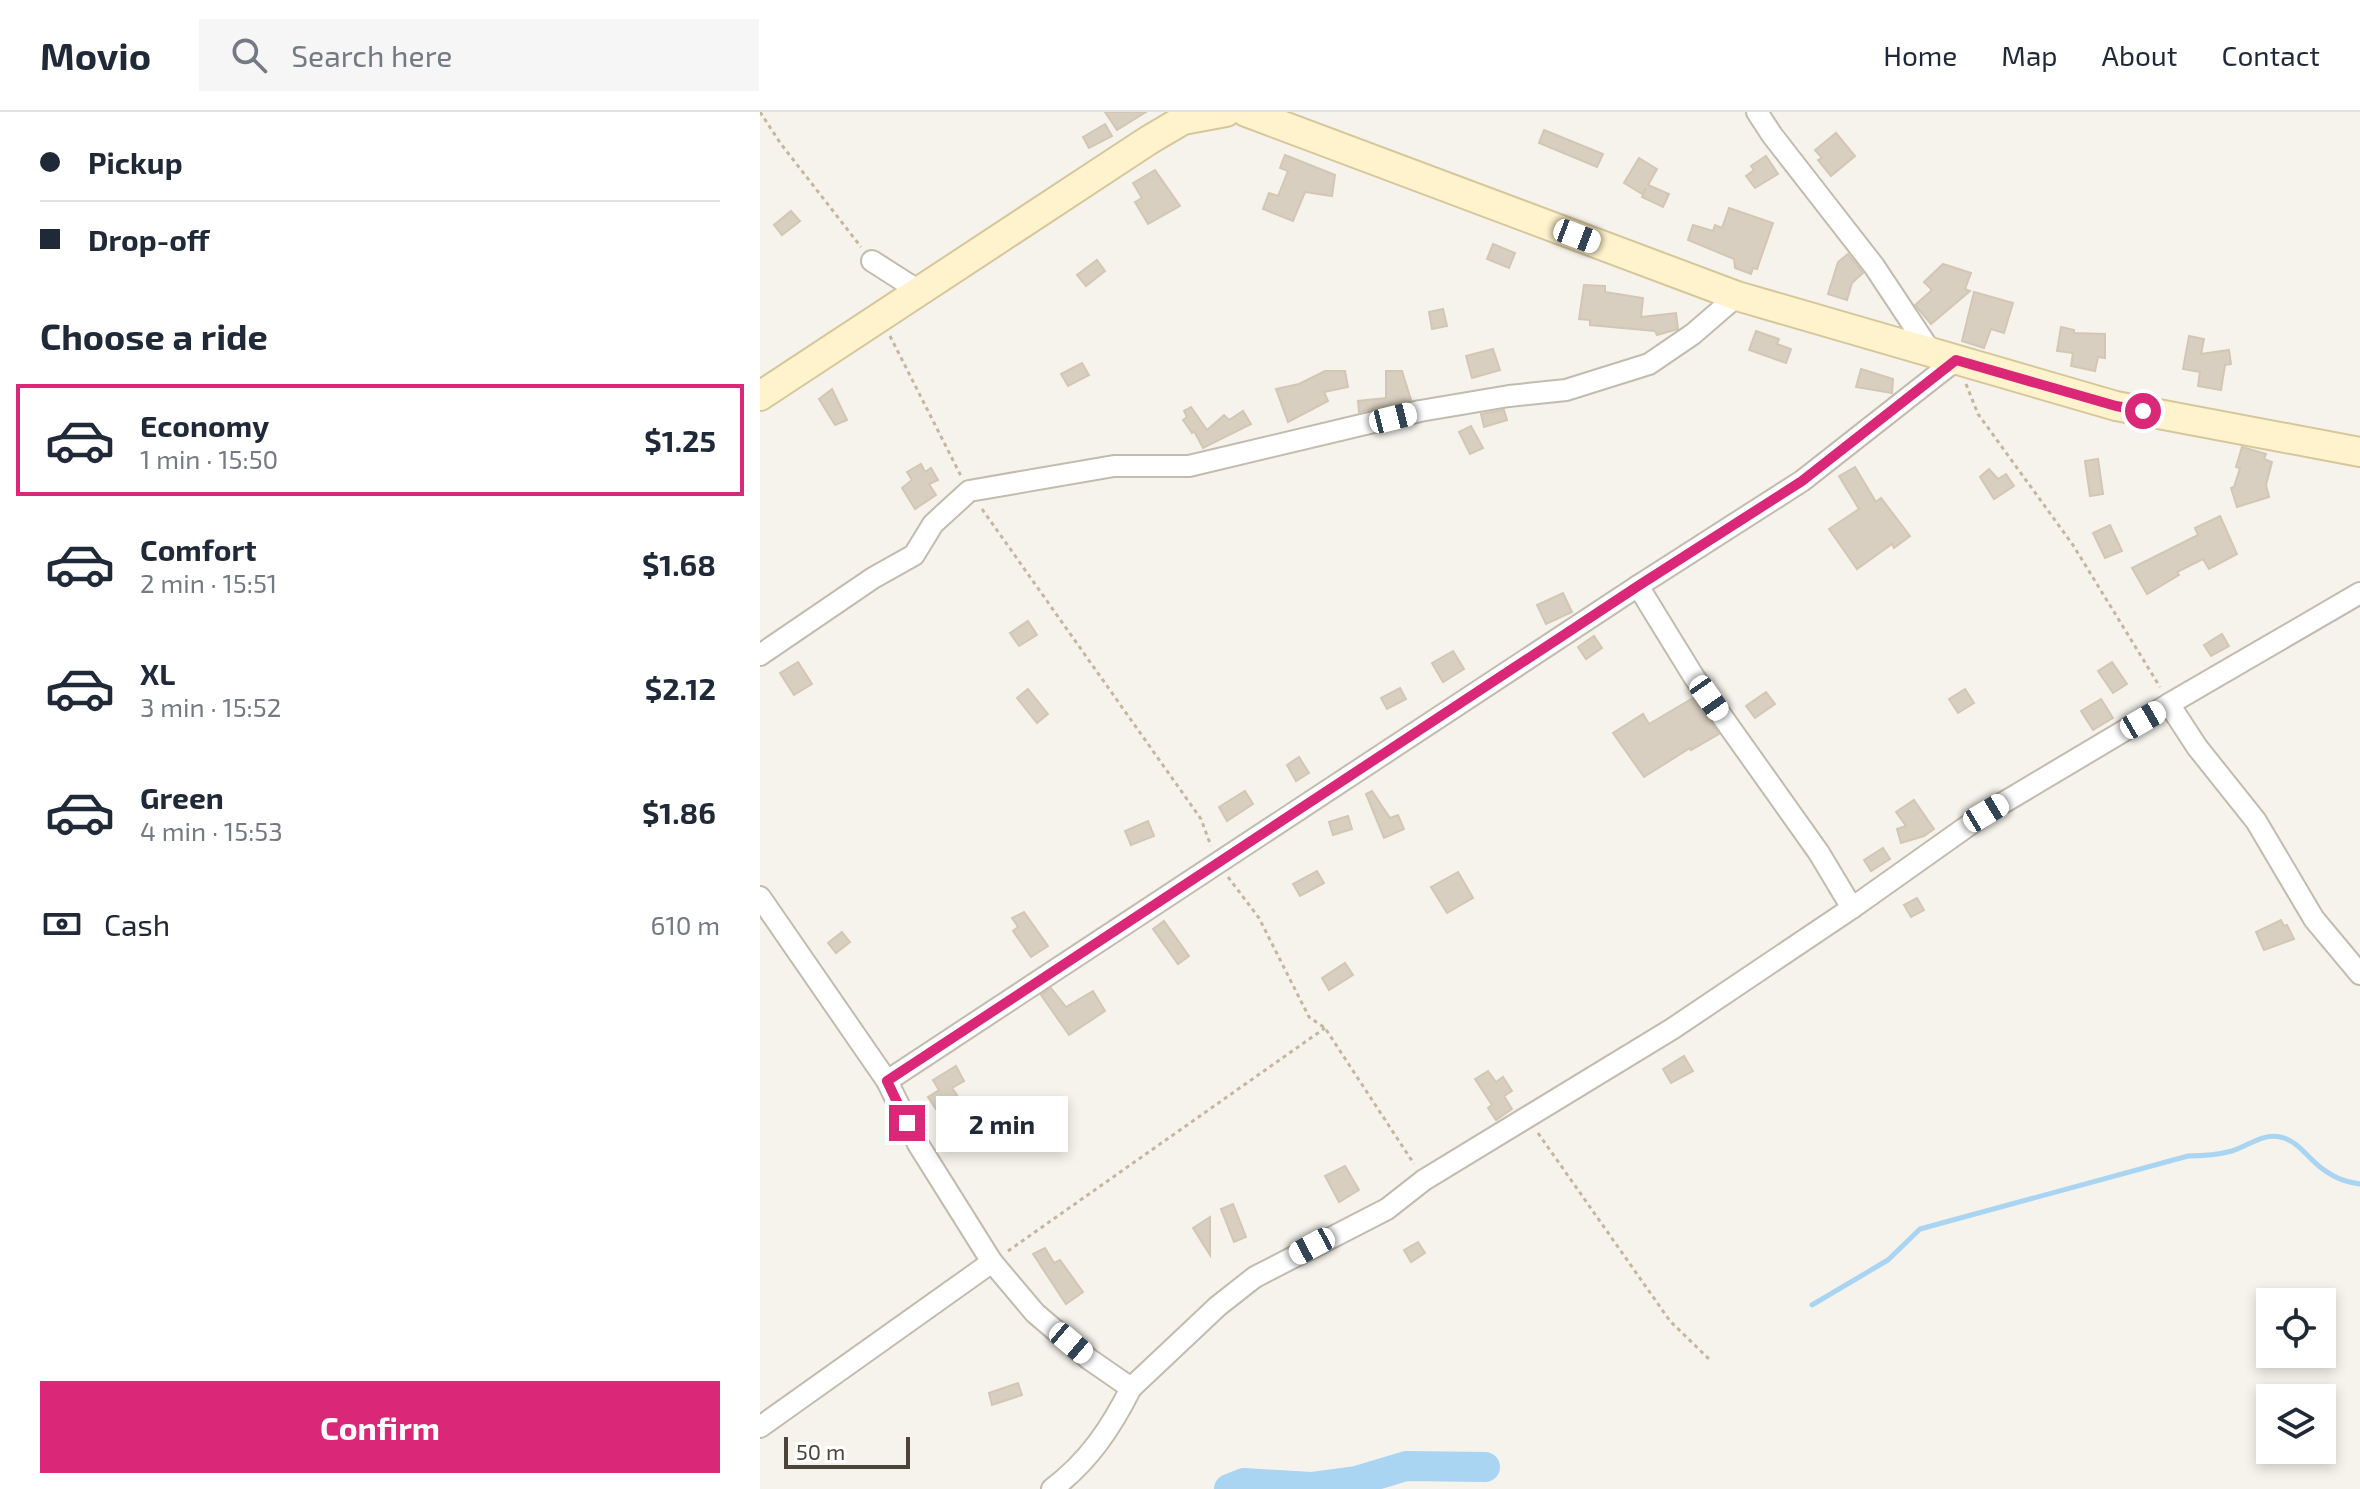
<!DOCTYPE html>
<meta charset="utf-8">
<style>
body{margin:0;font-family:"Exo 2",sans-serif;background:#f6f6f7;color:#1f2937;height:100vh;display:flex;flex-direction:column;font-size:30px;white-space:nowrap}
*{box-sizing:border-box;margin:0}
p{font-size:26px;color:#747a83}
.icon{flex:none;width:44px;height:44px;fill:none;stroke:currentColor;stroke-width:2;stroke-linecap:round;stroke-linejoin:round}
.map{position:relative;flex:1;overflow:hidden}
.sheet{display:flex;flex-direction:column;background:#fff;width:760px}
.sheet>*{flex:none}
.hud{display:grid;align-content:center;height:176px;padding:0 40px;background:#fff}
.tools{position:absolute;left:1496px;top:1176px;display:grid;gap:16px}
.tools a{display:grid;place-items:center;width:80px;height:80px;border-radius:0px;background:#fff;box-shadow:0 4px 12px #0003;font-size:40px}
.scale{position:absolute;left:24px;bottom:20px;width:126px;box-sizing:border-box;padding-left:8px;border:4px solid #4b4439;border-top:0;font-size:22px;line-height:28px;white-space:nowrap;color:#4b4439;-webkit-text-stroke:6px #fff;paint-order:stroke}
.end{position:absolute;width:36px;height:36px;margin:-18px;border:10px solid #db2777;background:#fff;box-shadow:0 0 0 4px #fff}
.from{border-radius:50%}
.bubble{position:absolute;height:56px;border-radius:0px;background:#fff;box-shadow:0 4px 12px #0003;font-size:26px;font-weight:700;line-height:56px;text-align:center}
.car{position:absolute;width:24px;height:48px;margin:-24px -12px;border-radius:10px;box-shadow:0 0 6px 2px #0007;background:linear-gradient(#fff 24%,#345 0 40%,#fff 0 76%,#345 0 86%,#fff 0)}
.hud b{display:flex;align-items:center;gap:28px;height:76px;font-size:30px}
.hud b+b{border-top:2px solid #e0e1e3}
.hud i{width:20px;height:20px;background:#1f2937}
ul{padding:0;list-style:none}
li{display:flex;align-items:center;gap:24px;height:112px;margin:0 16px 12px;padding:0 24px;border:4px solid transparent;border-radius:0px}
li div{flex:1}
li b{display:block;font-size:30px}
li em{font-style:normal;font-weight:700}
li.selected{border-color:#db2777}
li>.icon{width:72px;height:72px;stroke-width:1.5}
h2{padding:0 40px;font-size:36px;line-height:96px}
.pay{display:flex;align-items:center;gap:20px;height:88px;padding:0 40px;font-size:30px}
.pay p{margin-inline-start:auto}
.cta{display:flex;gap:16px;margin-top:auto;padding:16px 40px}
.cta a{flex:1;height:92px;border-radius:0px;background:#db2777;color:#fff;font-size:32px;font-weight:700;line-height:92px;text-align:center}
header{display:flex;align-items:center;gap:48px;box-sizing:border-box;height:112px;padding:0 40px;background:#fff;border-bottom:2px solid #e0e1e3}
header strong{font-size:38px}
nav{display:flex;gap:44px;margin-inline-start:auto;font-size:28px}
.search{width:560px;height:72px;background:#f6f6f7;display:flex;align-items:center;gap:20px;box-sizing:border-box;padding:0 28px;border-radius:0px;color:#747a83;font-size:30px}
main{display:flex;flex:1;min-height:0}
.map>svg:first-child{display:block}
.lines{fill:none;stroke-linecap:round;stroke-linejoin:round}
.stream{stroke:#a9d4f2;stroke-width:5}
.river{stroke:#a9d4f2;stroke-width:30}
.building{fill:#d8cfc1;stroke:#d3c7b4;stroke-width:2}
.street-casing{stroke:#c2bbae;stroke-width:24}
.secondary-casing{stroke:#d6c79b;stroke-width:32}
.path{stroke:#c4b79f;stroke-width:3;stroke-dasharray:4 4;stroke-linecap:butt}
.street{stroke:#fff;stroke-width:20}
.secondary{stroke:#fff3cd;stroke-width:28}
.route{stroke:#db2777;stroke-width:10}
</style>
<header>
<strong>Movio</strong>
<div class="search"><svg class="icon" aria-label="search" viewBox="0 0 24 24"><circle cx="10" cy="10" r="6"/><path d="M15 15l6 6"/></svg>Search here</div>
<nav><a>Home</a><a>Map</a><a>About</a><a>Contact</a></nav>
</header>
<main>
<section class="sheet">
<div class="hud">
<b><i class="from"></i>Pickup</b>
<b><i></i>Drop-off</b>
</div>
<h2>Choose a ride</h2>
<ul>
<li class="selected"><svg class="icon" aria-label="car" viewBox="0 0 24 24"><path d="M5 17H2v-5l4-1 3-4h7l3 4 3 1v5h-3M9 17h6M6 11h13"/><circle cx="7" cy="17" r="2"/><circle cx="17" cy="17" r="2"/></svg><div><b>Economy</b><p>1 min · 15:50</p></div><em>$1.25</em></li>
<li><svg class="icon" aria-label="car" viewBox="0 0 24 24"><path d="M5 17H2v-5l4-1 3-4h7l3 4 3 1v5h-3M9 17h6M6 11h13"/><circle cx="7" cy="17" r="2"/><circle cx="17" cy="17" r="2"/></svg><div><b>Comfort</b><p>2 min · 15:51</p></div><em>$1.68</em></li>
<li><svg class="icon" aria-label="car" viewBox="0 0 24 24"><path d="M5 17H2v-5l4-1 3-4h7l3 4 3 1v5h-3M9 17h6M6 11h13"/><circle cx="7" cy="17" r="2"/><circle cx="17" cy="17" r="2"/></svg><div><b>XL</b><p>3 min · 15:52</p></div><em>$2.12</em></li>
<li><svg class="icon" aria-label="car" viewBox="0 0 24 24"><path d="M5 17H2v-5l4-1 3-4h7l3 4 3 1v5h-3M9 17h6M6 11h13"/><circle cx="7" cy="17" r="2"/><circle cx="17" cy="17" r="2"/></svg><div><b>Green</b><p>4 min · 15:53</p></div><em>$1.86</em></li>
</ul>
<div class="pay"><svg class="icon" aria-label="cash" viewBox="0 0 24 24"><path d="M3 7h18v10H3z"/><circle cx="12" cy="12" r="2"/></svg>Cash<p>610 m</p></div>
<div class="cta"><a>Confirm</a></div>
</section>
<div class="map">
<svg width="1600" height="1377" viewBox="0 0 1600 1377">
<rect width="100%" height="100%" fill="#f6f3ec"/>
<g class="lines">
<path class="stream" d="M1052,1193L1128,1148L1160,1117L1428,1044C1444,1044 1457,1043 1472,1039C1488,1034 1503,1021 1520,1025C1537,1028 1547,1045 1560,1055C1573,1065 1584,1070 1600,1072"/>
<path class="river" d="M469,1377L484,1371L551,1375L596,1369L646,1354L725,1355"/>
</g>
<g class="building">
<path d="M345,0H386L357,18Z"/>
<path d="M345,12L352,24L329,36L323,25Z"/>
<path d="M784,18L843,42L837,55L779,31Z"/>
<path d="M1076,21L1095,44L1071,64L1058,48L1062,46L1055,38Z"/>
<path d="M525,43L575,63L572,84L545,80L533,109L503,97L509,81L518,84L528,59L520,56Z"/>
<path d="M1006,44L1018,62L995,76L986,64L994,58L991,54Z"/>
<path d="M879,46L897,57L888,73L909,82L903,95L882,85L886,76L882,82L864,71Z"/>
<path d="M395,58L420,94L388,112L375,90L382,86L373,71Z"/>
<path d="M969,96L1013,111L997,157L993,156L991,162L975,156L974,147L928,128L933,113L953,119L955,113L962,116Z"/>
<path d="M31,99L40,109L22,123L14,113Z"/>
<path d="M733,132L755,141L749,156L727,147Z"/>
<path d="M1088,142L1103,161L1092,171L1087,188L1068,182L1078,150Z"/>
<path d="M337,148L345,159L326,174L317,163Z"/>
<path d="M1183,152L1211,161L1205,177L1210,179L1171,212L1155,193L1172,178L1164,170Z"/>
<path d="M824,173L845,174V180L883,186L881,205L916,201L918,217L897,223L895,219L830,213V208L819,207Z"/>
<path d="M1214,180L1253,191L1244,221L1231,217L1224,236L1202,229Z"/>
<path d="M683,197L687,214L672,217L669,200Z"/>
<path d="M1301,215L1314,218V221L1345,222V246L1338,245L1335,259L1311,254L1313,241L1297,239Z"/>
<path d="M996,219L1019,227L1017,232L1031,237L1026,251L989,238Z"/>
<path d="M1429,224L1444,227L1441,242L1469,238L1471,252L1465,253L1461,278L1438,274L1440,260L1423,257Z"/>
<path d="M733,237L740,258L712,266L706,244Z"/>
<path d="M322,251L329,263L308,274L301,262Z"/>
<path d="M1101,257L1133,267L1132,281L1096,275Z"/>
<path d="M565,259H585L588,275L564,280L568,289L528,310L516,277L539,272Z"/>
<path d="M626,259H642L651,288L599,300L598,289L626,286Z"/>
<path d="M72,277L87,308L75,313L59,287Z"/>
<path d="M431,295L447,318L464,303L469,308L483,299L491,312L443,336L434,319L432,321L423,308L427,305L424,299Z"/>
<path d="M744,298L747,308L724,315L721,302Z"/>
<path d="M711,314L723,336L710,342L699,320Z"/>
<path d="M1482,335L1506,342L1504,347L1512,350L1506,373L1509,385L1477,395L1471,376L1474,375L1480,356L1476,355Z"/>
<path d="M1338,347L1343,382L1330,384L1325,349Z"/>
<path d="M161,352L165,360L171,356L178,368L169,372L176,383L155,397L142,376L152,368L147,360Z"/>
<path d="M1095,355L1116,390L1121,386L1150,424L1134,436L1132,432L1097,457L1069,417L1099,397L1079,364Z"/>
<path d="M1229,357L1238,367L1246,362L1254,374L1234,387L1220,365Z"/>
<path d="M1460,404L1477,442L1449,457L1443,447L1417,460L1419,463L1387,482L1372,456L1438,423L1435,416Z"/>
<path d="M1350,413L1362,439L1345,446L1333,421Z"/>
<path d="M803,481L812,500L786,512L777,493Z"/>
<path d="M268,509L277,523L259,534L250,521Z"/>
<path d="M1462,522L1469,534L1451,544L1444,533Z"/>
<path d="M834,524L842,536L826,547L818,535Z"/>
<path d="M693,539L704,557L683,570L672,551Z"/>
<path d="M38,550L52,572L34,583L20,561Z"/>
<path d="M1352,550L1367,572L1353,581L1338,559Z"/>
<path d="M640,576L646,587L627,597L621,586Z"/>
<path d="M268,577L288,602L277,611L257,586Z"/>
<path d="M1205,577L1214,591L1198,601L1189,587Z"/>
<path d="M1006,580L1015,592L995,606L986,594Z"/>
<path d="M933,586L959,622L931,638L930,636L884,665L853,621L883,602L889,612Z"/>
<path d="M1341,587L1353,606L1333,618L1321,599Z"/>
<path d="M539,645L549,661L536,669L527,653Z"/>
<path d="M485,679L493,692L467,709L459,695Z"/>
<path d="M612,679L630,706L638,703L644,717L624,726L606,682Z"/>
<path d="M1154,688L1174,717L1164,724L1141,731L1137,717L1146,714L1136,700Z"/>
<path d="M588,704L592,717L573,723L569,710Z"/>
<path d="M388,709L394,724L371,733L365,719Z"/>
<path d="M1123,736L1130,747L1111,759L1104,748Z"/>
<path d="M557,759L564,771L540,784L533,772Z"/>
<path d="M698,760L713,786L687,801L671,775Z"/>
<path d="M1157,786L1164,798L1151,805L1144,793Z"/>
<path d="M264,800L288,834L271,845L253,819L258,815L252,806Z"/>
<path d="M1521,808L1524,814L1527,813L1534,827L1504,838L1496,820Z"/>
<path d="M404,809L429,844L418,852L393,817Z"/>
<path d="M82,820L90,830L76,841L68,831Z"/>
<path d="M585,851L593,863L569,878L562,866Z"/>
<path d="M291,876L306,895L333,879L345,899L309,923L281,883Z"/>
<path d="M924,944L933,959L911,971L903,957Z"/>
<path d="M196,954L204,969L192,976L197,983L176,997L168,985L179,978L173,968Z"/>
<path d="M728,959L736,970L743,965L752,979L744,984L752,997L736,1008L728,996L732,993L715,967Z"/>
<path d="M585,1054L599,1078L579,1090L565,1064Z"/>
<path d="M473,1092L486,1125L474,1130L461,1097Z"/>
<path d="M450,1105V1143L433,1116Z"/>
<path d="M658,1130L665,1141L651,1150L644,1138Z"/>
<path d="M285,1136L294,1151L300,1148L323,1180L306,1192L273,1142Z"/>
<path d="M258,1271L262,1283L232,1293L229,1281Z"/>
</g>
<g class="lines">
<defs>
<g id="street">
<path d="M997,0L1012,23L1114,154L1171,240"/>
<path d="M112,149L159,179"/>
<path d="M878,474L934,565L1059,741L1092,796"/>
<path d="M1600,481L1409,592L1437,635L1496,709L1554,807L1600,862"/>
<path d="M0,543L113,466L154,443L173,412L209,379L354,354H429L660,299L749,284L806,278L889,252L933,222L977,184"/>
<path d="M0,785L127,969L158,1032L232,1150L275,1201L329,1247L371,1276L458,1194L495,1165L627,1097L664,1068L912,917L1092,796L1226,701L1409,592"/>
<path d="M127,969L878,474L1042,369L1196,248"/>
<path d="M0,1315L232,1150"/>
<path d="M292,1377C328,1350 351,1316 371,1276"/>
</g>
<g id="secondary">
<path d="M486,0L977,184L1356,294L1600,340"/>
<path d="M0,284L389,28L423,8L466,0"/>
</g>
</defs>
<use href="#street" class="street-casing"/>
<use href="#secondary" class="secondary-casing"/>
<g class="path">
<path d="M0,0L21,32L101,135"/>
<path d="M130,224L201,364"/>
<path d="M1206,272L1218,302L1313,433L1400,575"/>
<path d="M222,397L441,707L451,734"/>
<path d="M468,765L499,806L549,905L565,916L654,1052"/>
<path d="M778,1021L910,1209L951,1249"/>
<path d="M248,1139L565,916"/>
</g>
<use href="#street" class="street"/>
<use href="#secondary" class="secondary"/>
</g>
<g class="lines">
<path class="route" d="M147,1011L127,969L878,474L1042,369L1196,248L1356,294L1383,299"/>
</g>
</svg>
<div class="tools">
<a><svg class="icon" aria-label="locate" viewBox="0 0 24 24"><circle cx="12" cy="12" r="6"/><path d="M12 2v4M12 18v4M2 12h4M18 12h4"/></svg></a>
<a><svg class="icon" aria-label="layers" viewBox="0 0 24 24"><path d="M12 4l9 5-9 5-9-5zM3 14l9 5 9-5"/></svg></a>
</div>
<div class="scale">50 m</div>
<i class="end from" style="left:1383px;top:299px"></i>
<i class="end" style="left:147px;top:1011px"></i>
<div class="bubble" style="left:176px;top:984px;width:132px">2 min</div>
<i class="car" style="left:817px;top:124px;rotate:111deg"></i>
<i class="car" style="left:633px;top:306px;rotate:76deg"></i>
<i class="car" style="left:949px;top:586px;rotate:145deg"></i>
<i class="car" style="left:1383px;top:608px;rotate:60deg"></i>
<i class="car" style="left:1226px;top:701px;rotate:59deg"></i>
<i class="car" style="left:552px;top:1134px;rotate:242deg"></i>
<i class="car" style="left:311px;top:1231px;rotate:130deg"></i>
</div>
</main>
